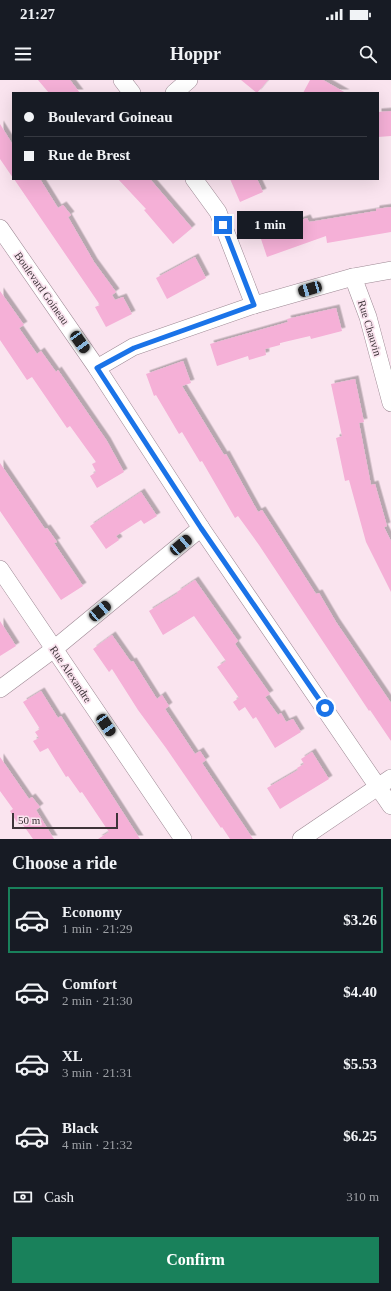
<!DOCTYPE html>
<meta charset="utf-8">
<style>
body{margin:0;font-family:Georgia,serif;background:#20242c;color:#f1f3f6;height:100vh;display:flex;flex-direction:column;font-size:15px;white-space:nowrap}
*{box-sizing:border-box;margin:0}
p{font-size:13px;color:#9ea1a6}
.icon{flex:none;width:22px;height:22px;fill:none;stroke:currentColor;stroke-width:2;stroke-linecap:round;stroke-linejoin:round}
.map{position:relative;height:759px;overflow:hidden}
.side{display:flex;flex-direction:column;background:#171b24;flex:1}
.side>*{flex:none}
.banner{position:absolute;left:12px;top:12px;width:367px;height:88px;border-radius:0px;box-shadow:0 4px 16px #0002;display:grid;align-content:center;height:88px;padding:0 12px;background:#171b24}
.scale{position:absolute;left:12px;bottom:10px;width:106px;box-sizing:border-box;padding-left:4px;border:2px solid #3d3439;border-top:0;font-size:11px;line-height:14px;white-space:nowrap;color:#3d3439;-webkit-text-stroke:3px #fae4ef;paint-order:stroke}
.end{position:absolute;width:18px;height:18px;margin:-9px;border:5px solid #1a73e8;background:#fff;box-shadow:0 0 0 2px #fff}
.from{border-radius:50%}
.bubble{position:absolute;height:28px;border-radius:0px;background:#171b24;box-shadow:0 4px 16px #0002;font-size:13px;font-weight:700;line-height:28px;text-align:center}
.car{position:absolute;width:12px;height:24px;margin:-12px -6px;border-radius:5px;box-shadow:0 0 3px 1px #0007;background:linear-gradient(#222 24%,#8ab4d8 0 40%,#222 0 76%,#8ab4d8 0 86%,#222 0)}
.banner b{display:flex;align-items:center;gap:14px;height:38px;font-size:15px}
.banner b+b{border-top:1px solid #363941}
.banner i{width:10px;height:10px;background:#f1f3f6}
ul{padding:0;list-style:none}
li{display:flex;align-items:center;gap:12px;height:66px;margin:0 8px 6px;padding:0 4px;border:2px solid transparent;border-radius:0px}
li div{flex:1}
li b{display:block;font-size:15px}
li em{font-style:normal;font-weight:700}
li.selected{border-color:#19815b}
li>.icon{width:36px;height:36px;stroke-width:1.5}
h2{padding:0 12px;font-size:18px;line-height:48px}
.pay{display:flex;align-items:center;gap:10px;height:44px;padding:0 12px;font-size:15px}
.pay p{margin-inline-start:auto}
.primary-button{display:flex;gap:8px;margin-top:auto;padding:8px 12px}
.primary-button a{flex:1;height:46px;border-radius:0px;background:#19815b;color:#fff;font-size:16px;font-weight:700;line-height:46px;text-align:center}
.status{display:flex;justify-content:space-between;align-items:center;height:28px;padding:0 20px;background:#171b24;direction:ltr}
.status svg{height:11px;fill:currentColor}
header{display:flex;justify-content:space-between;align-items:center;height:52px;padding:0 12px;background:#171b24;font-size:18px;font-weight:700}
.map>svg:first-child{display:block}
.building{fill:#f5b0d7;filter:url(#shadow)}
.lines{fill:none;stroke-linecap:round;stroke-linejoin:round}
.minor-casing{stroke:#9d8994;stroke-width:18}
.minor{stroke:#fff;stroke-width:17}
.route{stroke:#1a73e8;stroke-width:5}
.labels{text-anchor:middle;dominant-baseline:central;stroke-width:3.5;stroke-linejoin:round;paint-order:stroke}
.street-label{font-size:11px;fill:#3d3439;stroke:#fae4ef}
</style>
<div class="status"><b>21:27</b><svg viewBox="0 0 49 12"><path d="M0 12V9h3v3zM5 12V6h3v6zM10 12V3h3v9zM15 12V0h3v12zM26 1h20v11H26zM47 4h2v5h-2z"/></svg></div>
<header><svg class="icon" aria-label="menu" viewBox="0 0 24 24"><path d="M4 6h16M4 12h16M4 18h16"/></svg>Hoppr<svg class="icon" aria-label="search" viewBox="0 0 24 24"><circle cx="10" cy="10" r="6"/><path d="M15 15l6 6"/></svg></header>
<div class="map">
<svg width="391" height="759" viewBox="0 0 391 759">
<defs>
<filter id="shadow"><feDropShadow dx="3.5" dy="-3.5" stdDeviation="0" flood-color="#0004"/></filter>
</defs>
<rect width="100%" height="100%" fill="#fae4ef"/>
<g class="building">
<path d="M38,0H70L80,13H49Z"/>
<path d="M241,0H268L257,13Z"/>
<path d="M310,0H323L346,13H303Z"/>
<path d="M391,31V56L378,57V32Z"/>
<path d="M0,44L13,65V98L0,79Z"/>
<path d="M14,99H40L58,128L63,125L71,135L68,137L94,182L116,212L112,215L115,220L123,217L132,234L106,247L95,227L100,225Z"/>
<path d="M118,99H150L192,148L173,164L144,130L146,129Z"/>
<path d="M230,99H257L263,112L240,122Z"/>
<path d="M391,127V152L327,163L326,156L267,177L261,159L276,153L275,149L307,138L309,142L376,131V129Z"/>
<path d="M195,177L206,198L167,219L156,198Z"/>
<path d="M0,211L24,245L19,248L37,274L41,271L56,292L58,290L107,361L124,392L97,408L90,396L96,392L92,384L96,382L70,346L67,348L32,297L27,300L0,260Z"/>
<path d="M336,228L342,251L311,259L310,256L280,263V265L265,269L266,275L249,280L248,276L217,286L210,264L288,242L287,239Z"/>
<path d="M183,281L191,303L182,306L224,375L226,374L258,432L262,430L316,514L319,513L336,542L391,623V661L370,630L369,631L259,465L238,436L235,438L202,381L200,382L182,352L179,354L156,315L154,316L146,294Z"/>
<path d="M355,299L364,342L359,343L371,405L375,404L387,446L384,447L391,461V512L366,462L349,400L345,401L336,358L342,356L331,304Z"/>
<path d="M0,383L45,449L47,448L57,462L54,463L83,506L61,520L0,431Z"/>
<path d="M141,412L157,436L144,444L141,440L116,456L119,460L106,469L90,446Z"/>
<path d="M195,500L238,561L235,564L270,614L265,617L278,635L281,633L286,642L293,639L301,652L275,668L256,637L253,639L245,627L239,631L233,622L239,618L217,587L226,581L194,536L163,555L149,531L178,513L177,512Z"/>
<path d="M0,541L16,566L0,576Z"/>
<path d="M112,555L131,582L133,581L157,619L162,615L169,626L165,629L195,674L200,671L206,680L202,683L253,759H230L222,747L221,748L166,668L138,630L112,589L109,592L93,569Z"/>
<path d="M41,611L58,638L61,636L140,759H98L109,752L82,712L80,713L68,696L66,697L48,668L40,672L33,661L39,658L35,652L40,649L23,622Z"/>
<path d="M312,672L329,699L280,729L267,708L298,690L297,688L304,684L301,679Z"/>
<path d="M0,677L29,719L32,717L40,727L36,730L54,759H33L21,742L18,744L10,731L13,729L0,711Z"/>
</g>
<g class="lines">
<defs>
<g id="minor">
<path d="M122,0L132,13"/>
<path d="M174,13L189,0"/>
<path d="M194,99L218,132L254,225"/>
<path d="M0,148L97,288L201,448L391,726"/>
<path d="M353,197L368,237L391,323"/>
<path d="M97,288L133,267L254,225L353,197L391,190"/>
<path d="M0,489L183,759"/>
<path d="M0,609L54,569L201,448"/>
<path d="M301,759L391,698"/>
</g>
</defs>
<use href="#minor" class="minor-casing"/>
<use href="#minor" class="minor"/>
</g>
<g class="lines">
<path class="route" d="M223,145L254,225L134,268L97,288L201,448L325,628"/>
</g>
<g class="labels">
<g class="street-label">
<text transform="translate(42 208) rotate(55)">Boulevard Goineau</text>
<text transform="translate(370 248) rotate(73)">Rue Chauvin</text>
<text transform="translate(71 594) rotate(56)">Rue Alexandre</text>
</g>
</g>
</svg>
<div class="scale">50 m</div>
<i class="end from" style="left:325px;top:628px"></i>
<i class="end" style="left:223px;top:145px"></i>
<div class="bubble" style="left:237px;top:131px;width:66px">1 min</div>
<i class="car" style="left:310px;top:209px;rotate:254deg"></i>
<i class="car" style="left:80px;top:262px;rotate:145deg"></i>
<i class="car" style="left:181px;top:465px;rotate:50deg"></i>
<i class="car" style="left:100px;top:531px;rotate:50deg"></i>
<i class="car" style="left:106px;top:645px;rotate:146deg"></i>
<div class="banner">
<b><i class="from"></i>Boulevard Goineau</b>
<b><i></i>Rue de Brest</b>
</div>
</div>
<section class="side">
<h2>Choose a ride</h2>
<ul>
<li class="selected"><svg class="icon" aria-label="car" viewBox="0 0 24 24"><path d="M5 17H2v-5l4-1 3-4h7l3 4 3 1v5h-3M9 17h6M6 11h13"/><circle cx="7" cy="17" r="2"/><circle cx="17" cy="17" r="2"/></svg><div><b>Economy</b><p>1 min · 21:29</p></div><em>$3.26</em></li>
<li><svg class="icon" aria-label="car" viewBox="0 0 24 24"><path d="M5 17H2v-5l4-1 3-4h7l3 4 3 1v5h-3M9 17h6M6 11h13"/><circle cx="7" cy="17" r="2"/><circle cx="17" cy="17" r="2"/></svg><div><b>Comfort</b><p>2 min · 21:30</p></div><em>$4.40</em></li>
<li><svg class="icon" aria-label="car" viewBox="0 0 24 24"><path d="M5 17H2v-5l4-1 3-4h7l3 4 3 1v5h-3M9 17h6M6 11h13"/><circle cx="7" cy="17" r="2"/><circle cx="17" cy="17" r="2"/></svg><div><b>XL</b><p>3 min · 21:31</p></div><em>$5.53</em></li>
<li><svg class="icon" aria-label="car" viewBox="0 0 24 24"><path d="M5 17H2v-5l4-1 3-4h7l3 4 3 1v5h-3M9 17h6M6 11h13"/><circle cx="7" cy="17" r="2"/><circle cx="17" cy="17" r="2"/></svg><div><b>Black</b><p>4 min · 21:32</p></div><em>$6.25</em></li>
</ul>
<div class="pay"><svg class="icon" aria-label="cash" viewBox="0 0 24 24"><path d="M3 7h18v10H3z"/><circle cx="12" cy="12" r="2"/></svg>Cash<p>310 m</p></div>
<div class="primary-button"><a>Confirm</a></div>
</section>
